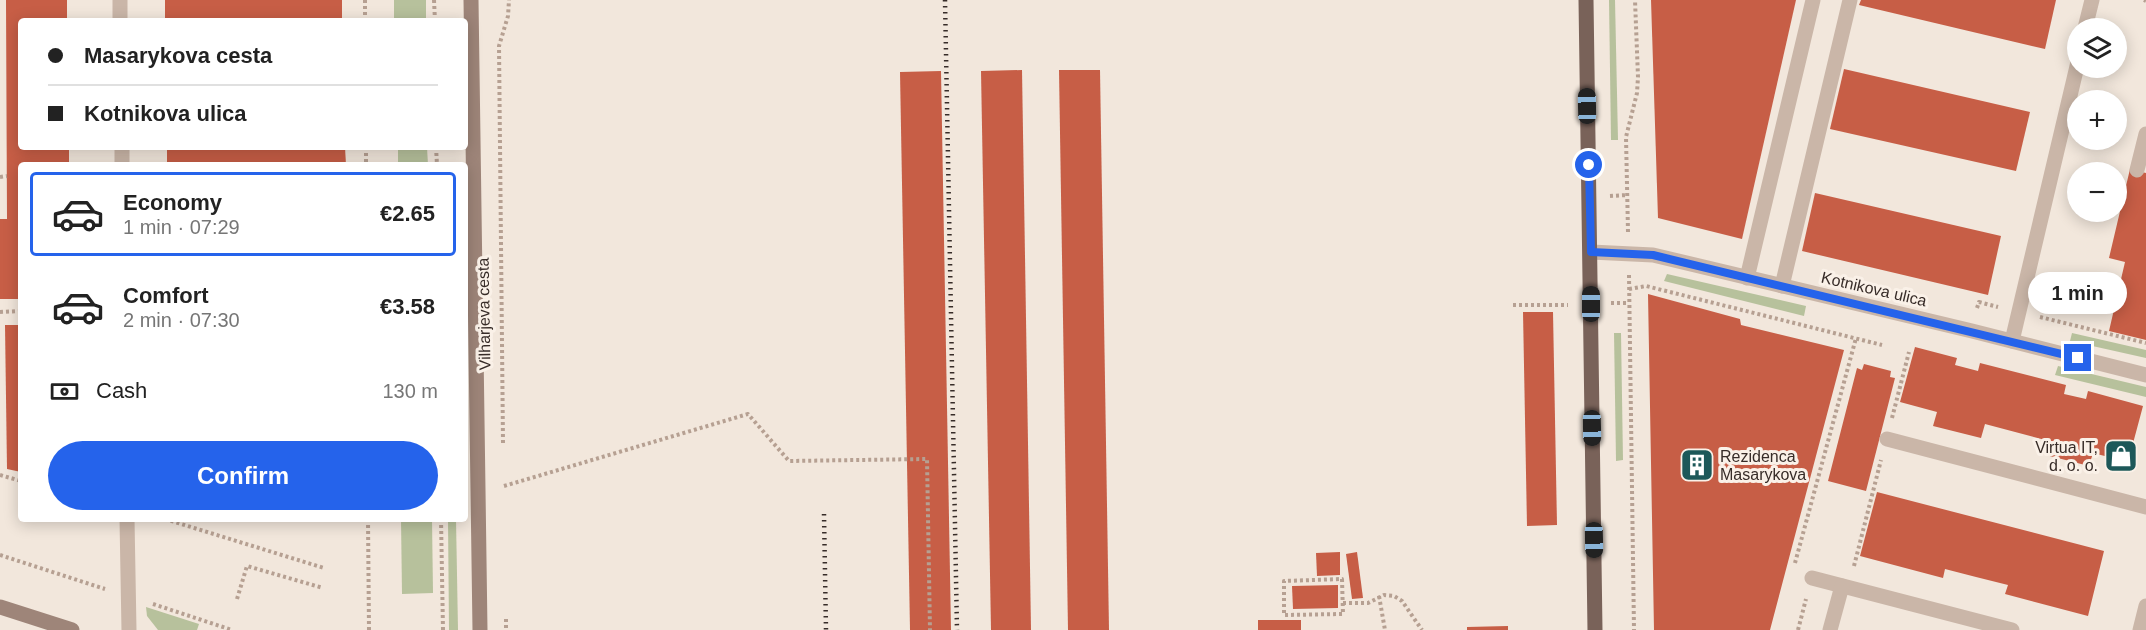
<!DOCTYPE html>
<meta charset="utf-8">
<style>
body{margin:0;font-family:Arial,sans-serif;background:#f6f6f6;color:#222;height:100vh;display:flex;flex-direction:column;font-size:22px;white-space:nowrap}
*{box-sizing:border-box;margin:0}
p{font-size:20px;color:#767676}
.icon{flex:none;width:33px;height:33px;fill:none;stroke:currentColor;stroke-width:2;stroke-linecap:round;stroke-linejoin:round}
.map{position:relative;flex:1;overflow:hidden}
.details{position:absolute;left:18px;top:162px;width:450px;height:360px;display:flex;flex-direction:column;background:#fff;border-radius:6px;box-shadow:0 3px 15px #0003}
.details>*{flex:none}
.banner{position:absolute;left:18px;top:18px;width:450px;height:132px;border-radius:6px;box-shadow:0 3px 15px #0003;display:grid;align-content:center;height:132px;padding:0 30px;background:#fff}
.buttons{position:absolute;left:2067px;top:18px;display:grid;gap:12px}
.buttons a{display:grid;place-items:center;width:60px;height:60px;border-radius:50%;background:#fff;box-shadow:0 3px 15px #0003;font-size:30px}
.end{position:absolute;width:27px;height:27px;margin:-14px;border:8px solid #2563eb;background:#fff;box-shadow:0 0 0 3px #fff}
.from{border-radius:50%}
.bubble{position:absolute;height:42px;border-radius:21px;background:#fff;box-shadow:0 3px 15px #0003;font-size:20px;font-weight:700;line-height:42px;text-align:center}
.car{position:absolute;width:18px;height:36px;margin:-18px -9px;border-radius:8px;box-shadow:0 0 4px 2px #0007;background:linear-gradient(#222 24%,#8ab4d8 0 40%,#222 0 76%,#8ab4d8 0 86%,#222 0)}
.banner b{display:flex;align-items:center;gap:21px;height:57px;font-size:22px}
.banner b+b{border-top:2px solid #e0e0e0}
.banner i{width:15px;height:15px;background:#222}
ul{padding:10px 0 0;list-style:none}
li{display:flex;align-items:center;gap:18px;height:84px;margin:0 12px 9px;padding:0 18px;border:3px solid transparent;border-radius:6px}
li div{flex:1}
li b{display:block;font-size:22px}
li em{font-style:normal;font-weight:700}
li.active{border-color:#2563eb}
li>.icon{width:54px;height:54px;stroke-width:1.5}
.pay{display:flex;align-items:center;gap:15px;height:66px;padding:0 30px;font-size:22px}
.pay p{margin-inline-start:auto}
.cta{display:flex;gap:12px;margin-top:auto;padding:12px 30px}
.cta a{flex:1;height:69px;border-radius:36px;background:#2563eb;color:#fff;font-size:24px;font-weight:700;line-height:69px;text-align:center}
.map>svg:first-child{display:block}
.green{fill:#b7c19c}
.building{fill:#c75e46}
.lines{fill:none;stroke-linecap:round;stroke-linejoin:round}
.path{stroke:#b6a092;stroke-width:4;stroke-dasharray:3 3;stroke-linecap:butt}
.lane{stroke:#cab6a8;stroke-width:15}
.street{stroke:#cab6a8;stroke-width:15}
.secondary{stroke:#9e8579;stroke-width:15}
.primary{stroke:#796259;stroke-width:15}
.rail{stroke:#372c28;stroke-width:4.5;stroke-dasharray:1.5 4.5;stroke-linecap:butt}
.route{stroke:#2563eb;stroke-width:8}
.labels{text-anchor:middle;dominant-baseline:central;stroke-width:6;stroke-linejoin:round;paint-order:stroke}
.street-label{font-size:16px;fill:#372c28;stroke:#faf1e8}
.poi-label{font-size:16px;fill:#372c28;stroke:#faf1e8;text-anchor:end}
</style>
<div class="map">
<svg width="2146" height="630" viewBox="0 0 2146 630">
<rect width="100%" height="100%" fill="#f2e7dc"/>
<g class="green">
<rect x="394" y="0" width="32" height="21"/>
<path d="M1609,0H1615L1618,140H1611Z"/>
<path d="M398,147H427L428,165H398Z"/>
<path d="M1667,274L1806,306L1804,316L1664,281Z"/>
<path d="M1614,333H1621L1623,460L1616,461Z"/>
<path d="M2072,333L2146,350V358L2070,341Z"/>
<path d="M2058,366L2146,387V397L2055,375Z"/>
<path d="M401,519H432L433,593L402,594Z"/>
<path d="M448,519H456L458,630H449Z"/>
<path d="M146,607L199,624L197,630H158L147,616Z"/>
</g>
<g class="building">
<path d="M6,0H67V21H21V147H69V165H21V299H0V219H7Z"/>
<rect x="165" y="0" width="177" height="21"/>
<path d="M1651,0H1796L1742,239L1658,218Z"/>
<path d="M1861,0H2056L2045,49L1859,5Z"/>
<path d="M1844,69L2030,112L2016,171L1830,129Z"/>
<path d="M1022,70L1031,630H991L981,71Z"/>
<path d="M1059,70H1100L1109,630H1068Z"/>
<path d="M941,71L951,630H910L900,72Z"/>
<path d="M167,147H345L346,165H167Z"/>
<path d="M2130,169L2146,173V340L2109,331L2125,262L2109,258Z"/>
<path d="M1815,193L2001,236L1988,295L1802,251Z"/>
<path d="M1648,294L1740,319L1741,325L1844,350L1770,630H1654Z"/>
<path d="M1523,312H1553L1557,525L1527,526Z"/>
<path d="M5,325H21V472L7,469Z"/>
<path d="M1915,347L1957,358L1955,365L1978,371L1980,363L2066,385L2064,394L2086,399L2088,391L2143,406L2128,462L2093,453L2089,466L2042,454L2045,440L1985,424L1981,438L1933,426L1937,412L1900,402Z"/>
<path d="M1864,364L1891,371L1890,377L1895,378L1866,491L1828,481L1857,368L1862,370Z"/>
<path d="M1877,492L2104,551L2088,616L2005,594L2008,585L1976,577L1945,569L1943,578L1860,556Z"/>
<path d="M1340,552V575L1317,576L1316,553Z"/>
<path d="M1357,552L1363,598L1352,599L1346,554Z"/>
<path d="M1338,585V608L1293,609L1292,586Z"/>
<rect x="1258" y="620" width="43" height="10"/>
<path d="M1508,626V630H1467V627Z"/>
</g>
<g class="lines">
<g class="path">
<path d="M365,0V21"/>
<path d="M434,0L435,21"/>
<path d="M2144,0L2146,1"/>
<path d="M366,147V165"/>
<path d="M436,147L437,165"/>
<path d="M0,177L7,176"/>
<path d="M1610,196L1628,195"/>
<path d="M1628,232L1626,137L1637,93L1638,77L1635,0"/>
<path d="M1629,275L1634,630"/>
<path d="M1629,289L1646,286L1882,345"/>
<path d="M1611,303H1629"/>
<path d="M1513,305H1568"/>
<path d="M1977,308L1979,302L1998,307"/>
<path d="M0,312L21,311"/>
<path d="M2040,317L2146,343"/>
<path d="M1892,418L1909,352"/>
<path d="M503,443L499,46L508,16L509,0"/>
<path d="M0,475L21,481"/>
<path d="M504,486L748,414L789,461L927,459L930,630"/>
<path d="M165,519L324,568"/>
<path d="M368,519L369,630"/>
<path d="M441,519L443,630"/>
<path d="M0,555L105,589"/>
<path d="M1795,563L1856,338"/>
<path d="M1854,566L1881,460"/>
<path d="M1342,579L1343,614L1284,615V581Z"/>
<path d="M1379,596L1385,630"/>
<path d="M237,599L247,566L323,588"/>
<path d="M1343,603H1368L1384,595L1394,596L1402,601L1422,630"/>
<path d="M153,604L232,630"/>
<path d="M506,619V630"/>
<path d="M1798,630L1806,599"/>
</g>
<g class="lane">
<path d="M2085,28L2092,0"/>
<path d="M2137,170L2146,134"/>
<path d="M2012,341L2078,62"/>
</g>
<g class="street">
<path d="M120,0V21"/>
<path d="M122,147V165"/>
<path d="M1591,252L1653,255L1972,331L2146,375"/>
<path d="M1747,278L1813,0"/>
<path d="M1782,286L1850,0"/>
<path d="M1887,439L2146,507"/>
<path d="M127,519L129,630"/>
<path d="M1812,578L2012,630"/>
<path d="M1830,630L1842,586"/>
<path d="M2140,630L2146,606"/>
</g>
<g class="secondary">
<path d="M471,0L480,630"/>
<path d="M0,607L72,630"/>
</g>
<path class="primary" d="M1586,0L1595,630"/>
<g class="rail">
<path d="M945,0L957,630"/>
<path d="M824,514L826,630"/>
</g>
</g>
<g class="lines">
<path class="route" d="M1589,165L1591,252L1653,255L2078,358"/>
</g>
<defs>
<symbol id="shop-square" viewBox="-11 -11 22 22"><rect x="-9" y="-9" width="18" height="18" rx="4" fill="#1d5859" stroke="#faf1e8"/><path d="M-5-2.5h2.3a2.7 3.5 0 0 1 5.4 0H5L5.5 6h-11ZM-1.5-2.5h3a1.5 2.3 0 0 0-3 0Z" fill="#fff"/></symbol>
<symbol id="building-square" viewBox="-11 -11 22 22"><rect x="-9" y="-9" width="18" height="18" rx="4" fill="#1d5859" stroke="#faf1e8"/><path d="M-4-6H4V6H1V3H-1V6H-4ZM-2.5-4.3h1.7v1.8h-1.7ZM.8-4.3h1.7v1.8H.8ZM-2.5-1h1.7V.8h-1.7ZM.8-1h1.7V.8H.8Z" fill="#fff"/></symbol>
</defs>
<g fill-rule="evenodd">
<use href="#shop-square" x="2102" y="437" width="38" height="38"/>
<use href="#building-square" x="1678" y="446" width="38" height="38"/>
</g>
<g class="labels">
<g class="street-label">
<text transform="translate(1874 289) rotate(13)">Kotnikova ulica</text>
<text transform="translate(484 314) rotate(-91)">Vilharjeva cesta</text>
</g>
<g class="poi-label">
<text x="2098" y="447">Virtua IT,<tspan x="2098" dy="18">d. o. o.</tspan></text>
<text x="1720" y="456" text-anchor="start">Rezidenca<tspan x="1720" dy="18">Masarykova</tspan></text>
</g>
</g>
</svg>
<div class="buttons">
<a><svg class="icon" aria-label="layers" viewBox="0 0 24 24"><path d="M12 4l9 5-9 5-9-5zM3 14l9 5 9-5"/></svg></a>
<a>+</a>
<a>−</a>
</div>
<i class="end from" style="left:1589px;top:165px"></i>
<i class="end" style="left:2078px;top:358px"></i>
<div class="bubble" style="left:2028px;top:272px;width:99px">1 min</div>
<i class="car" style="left:1587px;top:106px;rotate:359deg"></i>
<i class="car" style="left:1591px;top:304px;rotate:0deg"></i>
<i class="car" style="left:1592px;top:428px;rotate:179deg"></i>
<i class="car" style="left:1594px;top:540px;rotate:179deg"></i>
<div class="banner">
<b><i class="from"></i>Masarykova cesta</b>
<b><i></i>Kotnikova ulica</b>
</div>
<section class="details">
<ul>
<li class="active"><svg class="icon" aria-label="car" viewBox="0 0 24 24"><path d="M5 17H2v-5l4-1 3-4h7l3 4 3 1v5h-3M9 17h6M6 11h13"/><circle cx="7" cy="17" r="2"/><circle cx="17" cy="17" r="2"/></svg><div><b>Economy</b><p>1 min · 07:29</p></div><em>€2.65</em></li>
<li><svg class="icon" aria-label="car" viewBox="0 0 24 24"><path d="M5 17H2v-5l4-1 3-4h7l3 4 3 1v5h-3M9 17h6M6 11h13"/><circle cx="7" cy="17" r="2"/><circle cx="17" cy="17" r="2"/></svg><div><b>Comfort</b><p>2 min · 07:30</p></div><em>€3.58</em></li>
</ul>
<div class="pay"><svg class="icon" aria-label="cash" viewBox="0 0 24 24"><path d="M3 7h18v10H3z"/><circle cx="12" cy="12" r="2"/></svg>Cash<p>130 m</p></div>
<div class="cta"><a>Confirm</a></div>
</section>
</div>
